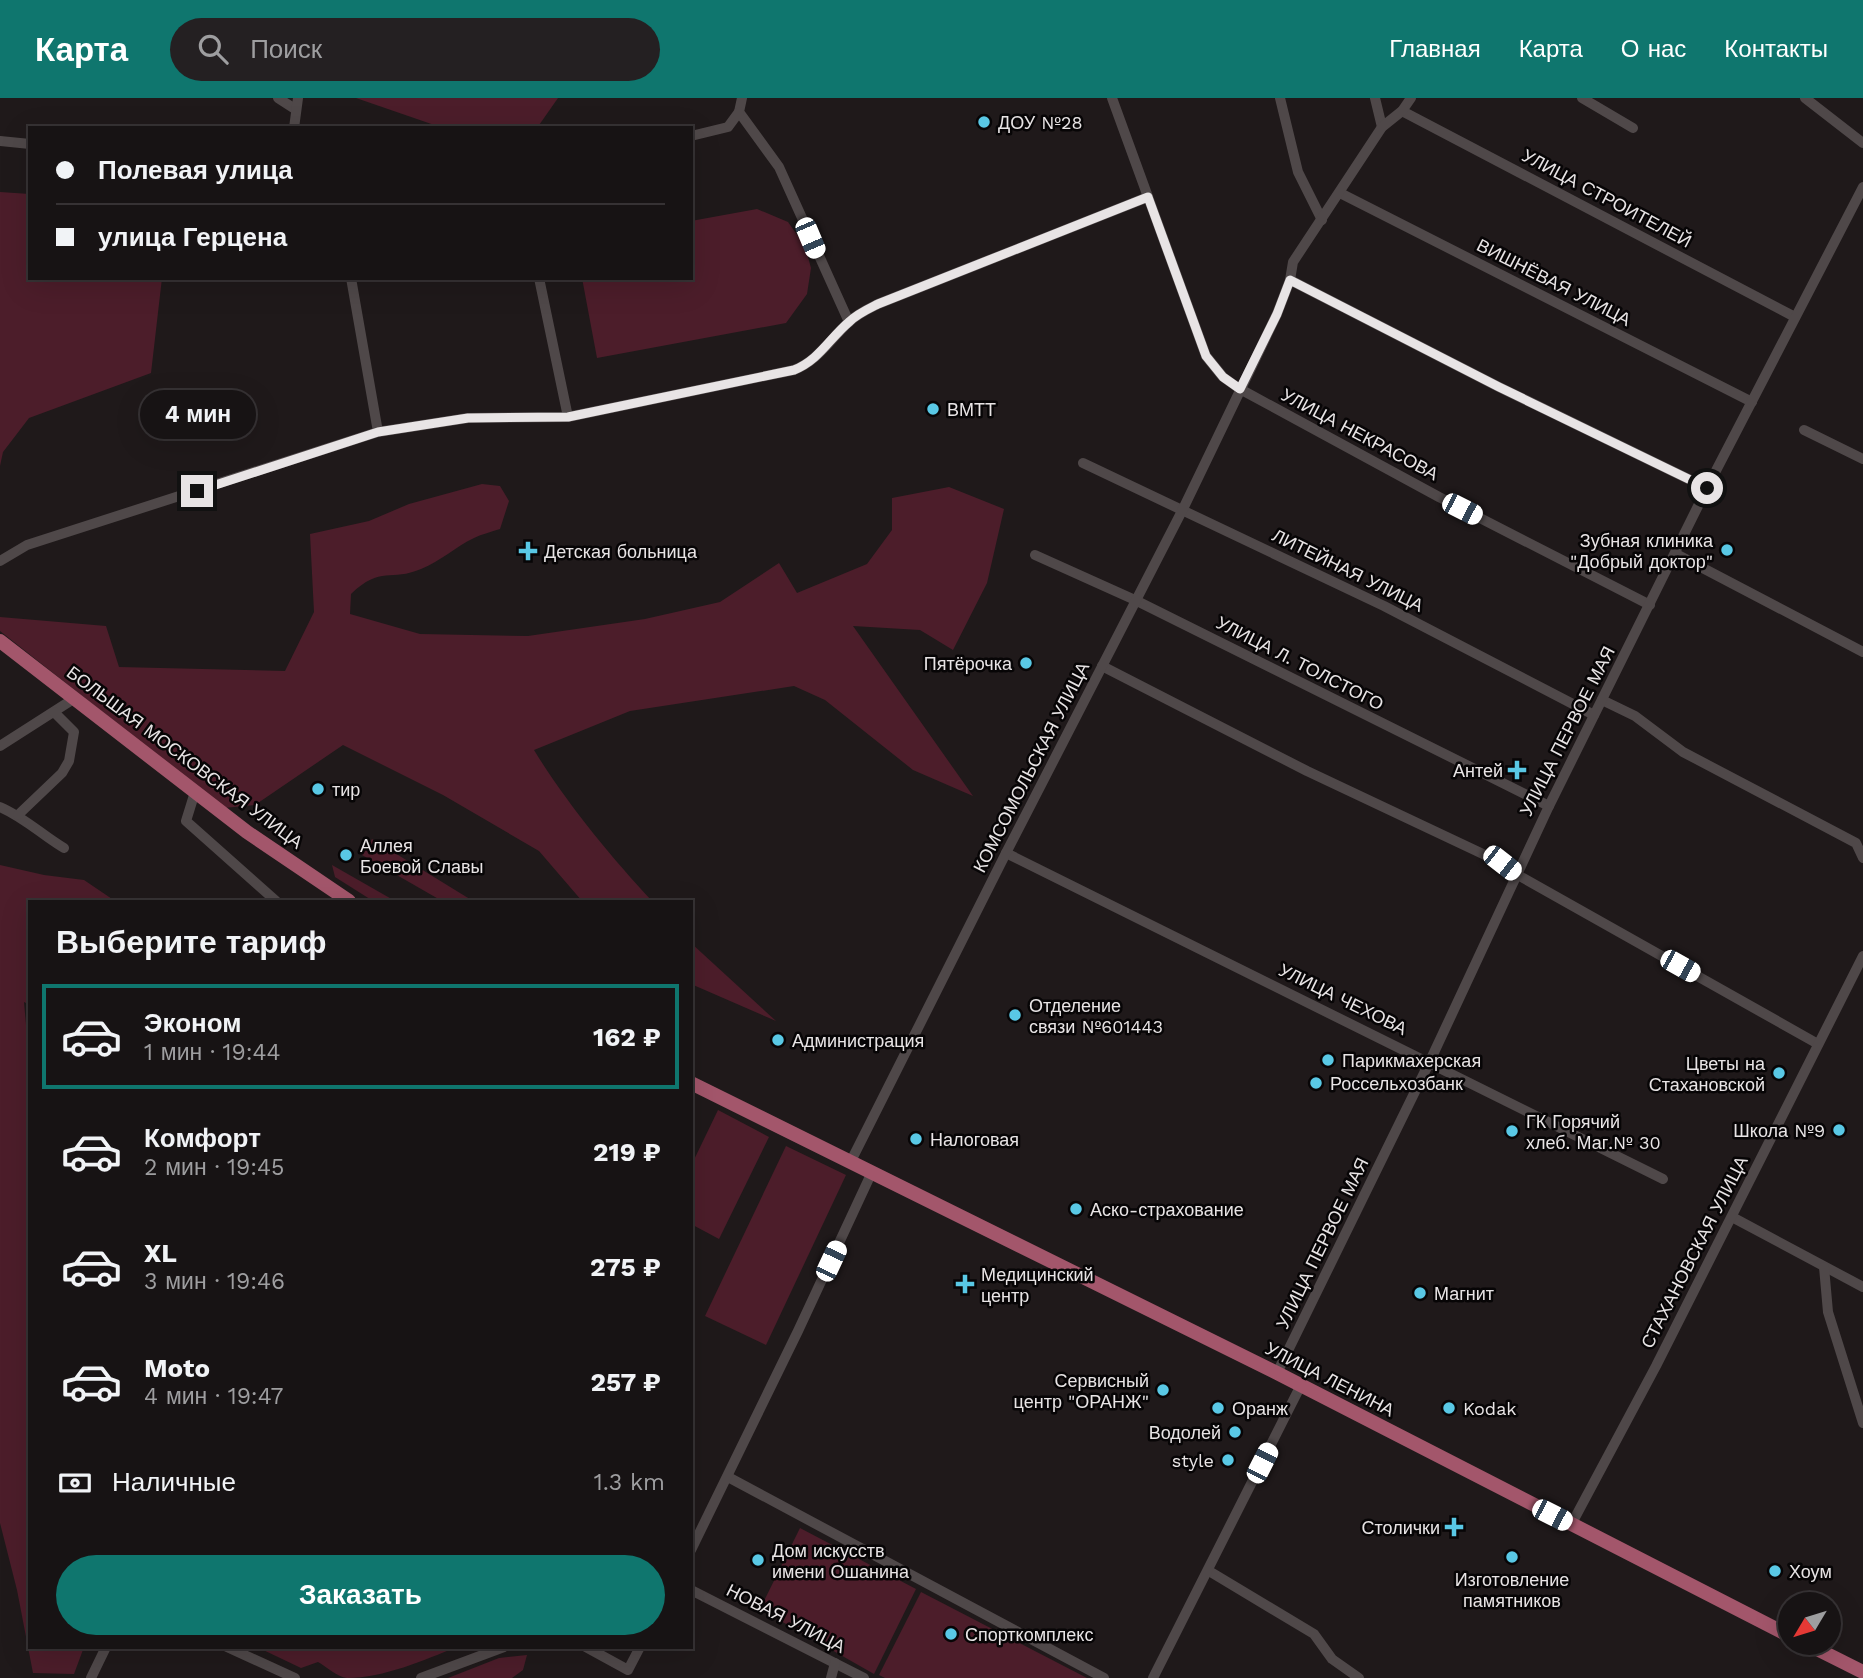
<!DOCTYPE html>
<html lang="ru">
<meta charset="utf-8">
<style>
body{margin:0;font-family:"Work Sans",sans-serif;background:#242022;color:#f1f3f6;height:100vh;display:flex;flex-direction:column;font-size:26px;white-space:nowrap}
*{box-sizing:border-box;margin:0}
p{font-size:23px;color:#9e9ea0}
.icon{flex:none;width:38px;height:38px;fill:none;stroke:currentColor;stroke-width:2;stroke-linecap:round;stroke-linejoin:round}
.map{position:relative;flex:1;overflow:hidden}
.drawer{position:absolute;left:28px;top:802px;width:665px;height:749px;display:flex;flex-direction:column;background:#171314;border-radius:0px;box-shadow:0 7px 28px #0002,0 0 0 2px #363234}
.drawer>*{flex:none}
.banner{position:absolute;left:28px;top:28px;width:665px;height:154px;border-radius:0px;box-shadow:0 7px 28px #0002,0 0 0 2px #363234;display:grid;align-content:center;height:154px;padding:0 28px;background:#171314}
.needle{width:46px;rotate:232deg}
.buttons{position:absolute;left:1778px;top:1494px;display:grid;gap:14px}
.buttons a{display:grid;place-items:center;width:63px;height:63px;border-radius:50%;background:#171314;box-shadow:0 7px 28px #0002,0 0 0 2px #363234;font-size:35px}
.end{position:absolute;width:32px;height:32px;margin:-16px;border:9px solid #e8e4e5;background:#111;box-shadow:0 0 0 4px #111}
.from{border-radius:50%}
.bubble{position:absolute;height:49px;border-radius:24px;background:#171314;box-shadow:0 7px 28px #0002,0 0 0 2px #363234;font-size:23px;font-weight:700;line-height:49px;text-align:center}
.car{position:absolute;width:21px;height:42px;margin:-21px -10px;border-radius:9px;box-shadow:0 0 5px 2px #0007;background:linear-gradient(#fff 24%,#345 0 40%,#fff 0 76%,#345 0 86%,#fff 0)}
.banner b{display:flex;align-items:center;gap:24px;height:66px;font-size:26px}
.banner b+b{border-top:2px solid #363234}
.banner i{width:18px;height:18px;background:#f1f3f6}
ul{padding:0;list-style:none}
li{display:flex;align-items:center;gap:21px;height:105px;margin:0 14px 10px;padding:0 14px;border:4px solid transparent;border-radius:0px}
li div{flex:1}
li b{display:block;font-size:26px}
li em{font-style:normal;font-weight:700}
li.active{border-color:#0f766e}
li>.icon{width:63px;height:63px;stroke-width:1.5}
h2{padding:0 28px;font-size:32px;line-height:84px}
.pay{display:flex;align-items:center;gap:18px;height:77px;padding:0 28px;font-size:26px}
.pay p{margin-inline-start:auto}
.action{display:flex;gap:14px;margin-top:auto;padding:14px 28px}
.action a{flex:1;height:80px;border-radius:42px;background:#0f766e;color:#fff;font-size:28px;font-weight:700;line-height:80px;text-align:center}
header{display:flex;align-items:center;gap:42px;box-sizing:border-box;height:98px;padding:0 35px;background:#0f766e;color:#fff}
header strong{font-size:33px}
nav{display:flex;gap:38px;margin-inline-start:auto;font-size:24px}
.search{width:490px;height:63px;background:#242022;display:flex;align-items:center;gap:18px;box-sizing:border-box;padding:0 24px;border-radius:38px;color:#9e9ea0;font-size:26px}
.map>svg:first-child{display:block}
.green{fill:#4c1d2a}
.lines{fill:none;stroke-linecap:round;stroke-linejoin:round}
.minor{stroke:#4f4849;stroke-width:10}
.major{stroke:#a3566b;stroke-width:14}
.route{stroke:#e8e4e5;stroke-width:9}
.poi-dot{fill:#59c8e5;stroke:#070506;stroke-width:2.5}
.labels{text-anchor:middle;dominant-baseline:central;stroke-width:5;stroke-linejoin:round;paint-order:stroke}
.poi-label{font-size:18px;fill:#e8e4e5;stroke:#070506;text-anchor:start}
.street-label{font-size:18px;fill:#e8e4e5;stroke:#070506}
</style>
<header>
<strong>Карта</strong>
<div class="search"><svg class="icon" aria-label="search" viewBox="0 0 24 24"><circle cx="10" cy="10" r="6"/><path d="M15 15l6 6"/></svg>Поиск</div>
<nav><a>Главная</a><a>Карта</a><a>О нас</a><a>Контакты</a></nav>
</header>
<div class="map">
<svg width="1863" height="1580" viewBox="0 0 1863 1580">
<rect width="100%" height="100%" fill="#1f191a"/>
<g class="green">
<path d="M356,0H558L537,30H443Z"/>
<path d="M0,94L30,96V180H162L151,275L29,320L3,354L0,368Z"/>
<path d="M757,111L788,124L805,148L811,170L807,196L786,225L597,260L582,180H691V123Z"/>
<path d="M482,386L500,388L509,403L500,431C491,434 482,436 474,440C455,449 441,463 421,471C391,484 381,467 351,496L350,516L420,536L528,538L645,521L720,504L779,465L797,495L867,466L892,432V400L949,389L1004,411L987,485L953,552L920,532L853,528L973,698L913,672L825,602L794,588L630,613L534,652C565,703 611,759 652,803H582L539,753L443,697L343,647L255,707L224,710L0,533V519L106,528L119,569L285,573L314,514L310,436L369,423L409,406Z"/>
<path d="M372,741L473,803H442L362,757Z"/>
<path d="M0,767L44,777L84,782L115,803H30V907L24,904L30,971V1549H84L74,1576L33,1575L17,1492L0,1425Z"/>
<path d="M332,767L395,803H373L335,779Z"/>
<path d="M691,845L776,923L691,886Z"/>
<path d="M718,1012L769,1039L719,1141L691,1126V1068Z"/>
<path d="M786,1048L846,1077L766,1247L705,1218Z"/>
<path d="M800,1430L916,1491L874,1576L760,1511Z"/>
<path d="M921,1494L1087,1580H885L879,1577Z"/>
<path d="M257,1549H457C424,1562 384,1580 347,1580C337,1579 327,1569 318,1564L301,1570Z"/>
<path d="M527,1557L523,1572L512,1580H448L499,1560Z"/>
</g>
<g class="lines">
<g class="minor">
<path d="M278,0L295,11"/>
<path d="M742,0L739,14L779,69L849,224"/>
<path d="M1112,0L1206,258L1223,279L1240,291L1439,399L1650,507"/>
<path d="M1280,0L1298,74L1322,122"/>
<path d="M1375,0L1382,29"/>
<path d="M1582,0L1633,30"/>
<path d="M1805,0L1863,45"/>
<path d="M1402,13L1795,219"/>
<path d="M294,30L298,0"/>
<path d="M691,38L728,29L739,14"/>
<path d="M0,43L30,46"/>
<path d="M1340,95L1752,304"/>
<path d="M351,180L378,334"/>
<path d="M539,180L568,319"/>
<path d="M1290,182L1499,289L1707,390"/>
<path d="M1804,332L1863,361"/>
<path d="M1083,365L1384,508L1594,617"/>
<path d="M1676,456L1863,554"/>
<path d="M1035,457L1135,502L1549,708"/>
<path d="M0,463L27,447L378,334L468,320L568,319L794,272C819,262 830,241 849,224C857,216 868,211 878,206L1148,99"/>
<path d="M1102,568L1307,673L1502,765L1516,776L1818,946"/>
<path d="M1602,602L1635,618L1683,654L1856,745L1863,760"/>
<path d="M0,648L75,600"/>
<path d="M195,694L186,723L276,803"/>
<path d="M0,709C24,719 42,737 64,750"/>
<path d="M18,717L62,675L69,663L74,634L54,614"/>
<path d="M1006,755L1663,1081"/>
<path d="M851,1063L1006,755L1183,411L1277,216L1290,182L1293,164L1382,29L1402,13L1411,0"/>
<path d="M1732,1119L1863,1189"/>
<path d="M1824,1169L1828,1214L1863,1325"/>
<path d="M1277,1275L1430,963L1549,708L1707,390L1863,89"/>
<path d="M728,1379L1104,1580"/>
<path d="M1571,1427L1656,1268L1863,858"/>
<path d="M691,1452L798,1233L872,1074"/>
<path d="M1209,1473L1314,1536L1332,1561L1359,1580"/>
<path d="M691,1492L864,1580"/>
<path d="M227,1549L295,1580"/>
<path d="M586,1549L628,1572L640,1549"/>
<path d="M91,1580L106,1549"/>
<path d="M421,1580L504,1549"/>
<path d="M831,1580L835,1565"/>
<path d="M1153,1580L1301,1287"/>
</g>
<g class="major">
<path d="M0,543L247,734L349,803"/>
<path d="M691,985L1277,1275L1790,1538"/>
<path d="M1805,1545L1863,1574"/>
</g>
</g>
<g class="lines">
<path class="route" d="M197,393L378,334L468,320L568,319L794,272C819,262 829,241 849,224C857,216 868,211 878,206L1148,99L1206,258L1223,279L1240,291L1277,216L1290,182L1499,289L1707,390"/>
</g>
<g class="poi-dot">
<circle cx="984" cy="24" r="7"/>
<circle cx="933" cy="311" r="7"/>
<circle cx="1727" cy="452" r="7"/>
<path d="M524.5 442.5h7v7h7v7h-7v7h-7v-7h-7v-7h7z"/>
<circle cx="1026" cy="565" r="7"/>
<path d="M1513.5 661.5h7v7h7v7h-7v7h-7v-7h-7v-7h7z"/>
<circle cx="318" cy="691" r="7"/>
<circle cx="346" cy="757" r="7"/>
<circle cx="1015" cy="917" r="7"/>
<circle cx="778" cy="942" r="7"/>
<circle cx="1328" cy="962" r="7"/>
<circle cx="1779" cy="975" r="7"/>
<circle cx="1316" cy="985" r="7"/>
<circle cx="1839" cy="1032" r="7"/>
<circle cx="1512" cy="1033" r="7"/>
<circle cx="916" cy="1041" r="7"/>
<circle cx="1076" cy="1111" r="7"/>
<path d="M961.5 1175.5h7v7h7v7h-7v7h-7v-7h-7v-7h7z"/>
<circle cx="1420" cy="1195" r="7"/>
<circle cx="1163" cy="1292" r="7"/>
<circle cx="1218" cy="1310" r="7"/>
<circle cx="1449" cy="1310" r="7"/>
<circle cx="1235" cy="1334" r="7"/>
<circle cx="1228" cy="1362" r="7"/>
<path d="M1450.5 1418.5h7v7h7v7h-7v7h-7v-7h-7v-7h7z"/>
<circle cx="1512" cy="1459" r="7"/>
<circle cx="758" cy="1462" r="7"/>
<circle cx="1775" cy="1473" r="7"/>
<circle cx="951" cy="1536" r="7"/>
</g>
<g class="labels">
<g class="poi-label">
<text x="998" y="24">ДОУ №28</text>
<text x="947" y="311">ВМТТ</text>
<text x="1713" y="442" text-anchor="end">Зубная клиника<tspan x="1713" dy="21">"Добрый доктор"</tspan></text>
<text x="544" y="453">Детская больница</text>
<text x="1012" y="565" text-anchor="end">Пятёрочка</text>
<text x="1503" y="672" text-anchor="end">Антей</text>
<text x="332" y="691">тир</text>
<text x="360" y="747">Аллея<tspan x="360" dy="21">Боевой Славы</tspan></text>
<text x="1029" y="907">Отделение<tspan x="1029" dy="21">связи №601443</tspan></text>
<text x="792" y="942">Администрация</text>
<text x="1342" y="962">Парикмахерская</text>
<text x="1765" y="965" text-anchor="end">Цветы на<tspan x="1765" dy="21">Стахановской</tspan></text>
<text x="1330" y="985">Россельхозбанк</text>
<text x="1526" y="1023">ГК Горячий<tspan x="1526" dy="21">хлеб. Маг.№ 30</tspan></text>
<text x="1825" y="1032" text-anchor="end">Школа №9</text>
<text x="930" y="1041">Налоговая</text>
<text x="1090" y="1111">Аско-страхование</text>
<text x="981" y="1176">Медицинский<tspan x="981" dy="21">центр</tspan></text>
<text x="1434" y="1195">Магнит</text>
<text x="1149" y="1282" text-anchor="end">Сервисный<tspan x="1149" dy="21">центр "ОРАНЖ"</tspan></text>
<text x="1232" y="1310">Оранж</text>
<text x="1463" y="1310">Kodak</text>
<text x="1221" y="1334" text-anchor="end">Водолей</text>
<text x="1214" y="1362" text-anchor="end">style</text>
<text x="1440" y="1429" text-anchor="end">Столички</text>
<text x="772" y="1452">Дом искусств<tspan x="772" dy="21">имени Ошанина</tspan></text>
<text x="1789" y="1473">Хоум</text>
<text x="1512" y="1481" text-anchor="middle">Изготовление<tspan x="1512" dy="21">памятников</tspan></text>
<text x="965" y="1536">Спорткомплекс</text>
</g>
<g class="street-label">
<text transform="translate(1607 100) rotate(28)">УЛИЦА СТРОИТЕЛЕЙ</text>
<text transform="translate(1554 184) rotate(27)">ВИШНЁВАЯ УЛИЦА</text>
<text transform="translate(1360 336) rotate(28)">УЛИЦА НЕКРАСОВА</text>
<text transform="translate(1348 472) rotate(26)">ЛИТЕЙНАЯ УЛИЦА</text>
<text transform="translate(1300 565) rotate(27)">УЛИЦА Л. ТОЛСТОГО</text>
<text transform="translate(1567 633) rotate(-63)">УЛИЦА ПЕРВОЕ МАЯ</text>
<text transform="translate(185 659) rotate(37)">БОЛЬШАЯ МОСКОВСКАЯ УЛИЦА</text>
<text transform="translate(1031 669) rotate(-63)">КОМСОМОЛЬСКАЯ УЛИЦА</text>
<text transform="translate(1343 901) rotate(26)">УЛИЦА ЧЕХОВА</text>
<text transform="translate(1322 1145) rotate(-64)">УЛИЦА ПЕРВОЕ МАЯ</text>
<text transform="translate(1694 1154) rotate(-63)">СТАХАНОВСКАЯ УЛИЦА</text>
<text transform="translate(1330 1281) rotate(27)">УЛИЦА ЛЕНИНА</text>
<text transform="translate(786 1520) rotate(27)">НОВАЯ УЛИЦА</text>
</g>
</g>
</svg>
<div class="buttons">
<a><svg class="needle" viewBox="-14 -14 28 28"><path d="M0-13l5 13h-10z" fill="#e53935"/><path d="M0 13l5-13h-10z" fill="#9e9ea0"/></svg></a>
</div>
<i class="end from" style="left:1707px;top:390px"></i>
<i class="end" style="left:197px;top:393px"></i>
<div class="bubble" style="left:140px;top:292px;width:116px">4 мин</div>
<i class="car" style="left:810px;top:140px;rotate:157deg"></i>
<i class="car" style="left:1462px;top:411px;rotate:117deg"></i>
<i class="car" style="left:1502px;top:765px;rotate:128deg"></i>
<i class="car" style="left:1680px;top:868px;rotate:119deg"></i>
<i class="car" style="left:831px;top:1163px;rotate:25deg"></i>
<i class="car" style="left:1262px;top:1365px;rotate:27deg"></i>
<i class="car" style="left:1552px;top:1417px;rotate:117deg"></i>
<div class="banner">
<b><i class="from"></i>Полевая улица</b>
<b><i></i>улица Герцена</b>
</div>
<section class="drawer">
<h2>Выберите тариф</h2>
<ul>
<li class="active"><svg class="icon" aria-label="car" viewBox="0 0 24 24"><path d="M5 17H2v-5l4-1 3-4h7l3 4 3 1v5h-3M9 17h6M6 11h13"/><circle cx="7" cy="17" r="2"/><circle cx="17" cy="17" r="2"/></svg><div><b>Эконом</b><p>1 мин · 19:44</p></div><em>162 ₽</em></li>
<li><svg class="icon" aria-label="car" viewBox="0 0 24 24"><path d="M5 17H2v-5l4-1 3-4h7l3 4 3 1v5h-3M9 17h6M6 11h13"/><circle cx="7" cy="17" r="2"/><circle cx="17" cy="17" r="2"/></svg><div><b>Комфорт</b><p>2 мин · 19:45</p></div><em>219 ₽</em></li>
<li><svg class="icon" aria-label="car" viewBox="0 0 24 24"><path d="M5 17H2v-5l4-1 3-4h7l3 4 3 1v5h-3M9 17h6M6 11h13"/><circle cx="7" cy="17" r="2"/><circle cx="17" cy="17" r="2"/></svg><div><b>XL</b><p>3 мин · 19:46</p></div><em>275 ₽</em></li>
<li><svg class="icon" aria-label="car" viewBox="0 0 24 24"><path d="M5 17H2v-5l4-1 3-4h7l3 4 3 1v5h-3M9 17h6M6 11h13"/><circle cx="7" cy="17" r="2"/><circle cx="17" cy="17" r="2"/></svg><div><b>Moto</b><p>4 мин · 19:47</p></div><em>257 ₽</em></li>
</ul>
<div class="pay"><svg class="icon" aria-label="cash" viewBox="0 0 24 24"><path d="M3 7h18v10H3z"/><circle cx="12" cy="12" r="2"/></svg>Наличные<p>1.3 km</p></div>
<div class="action"><a>Заказать</a></div>
</section>
</div>
